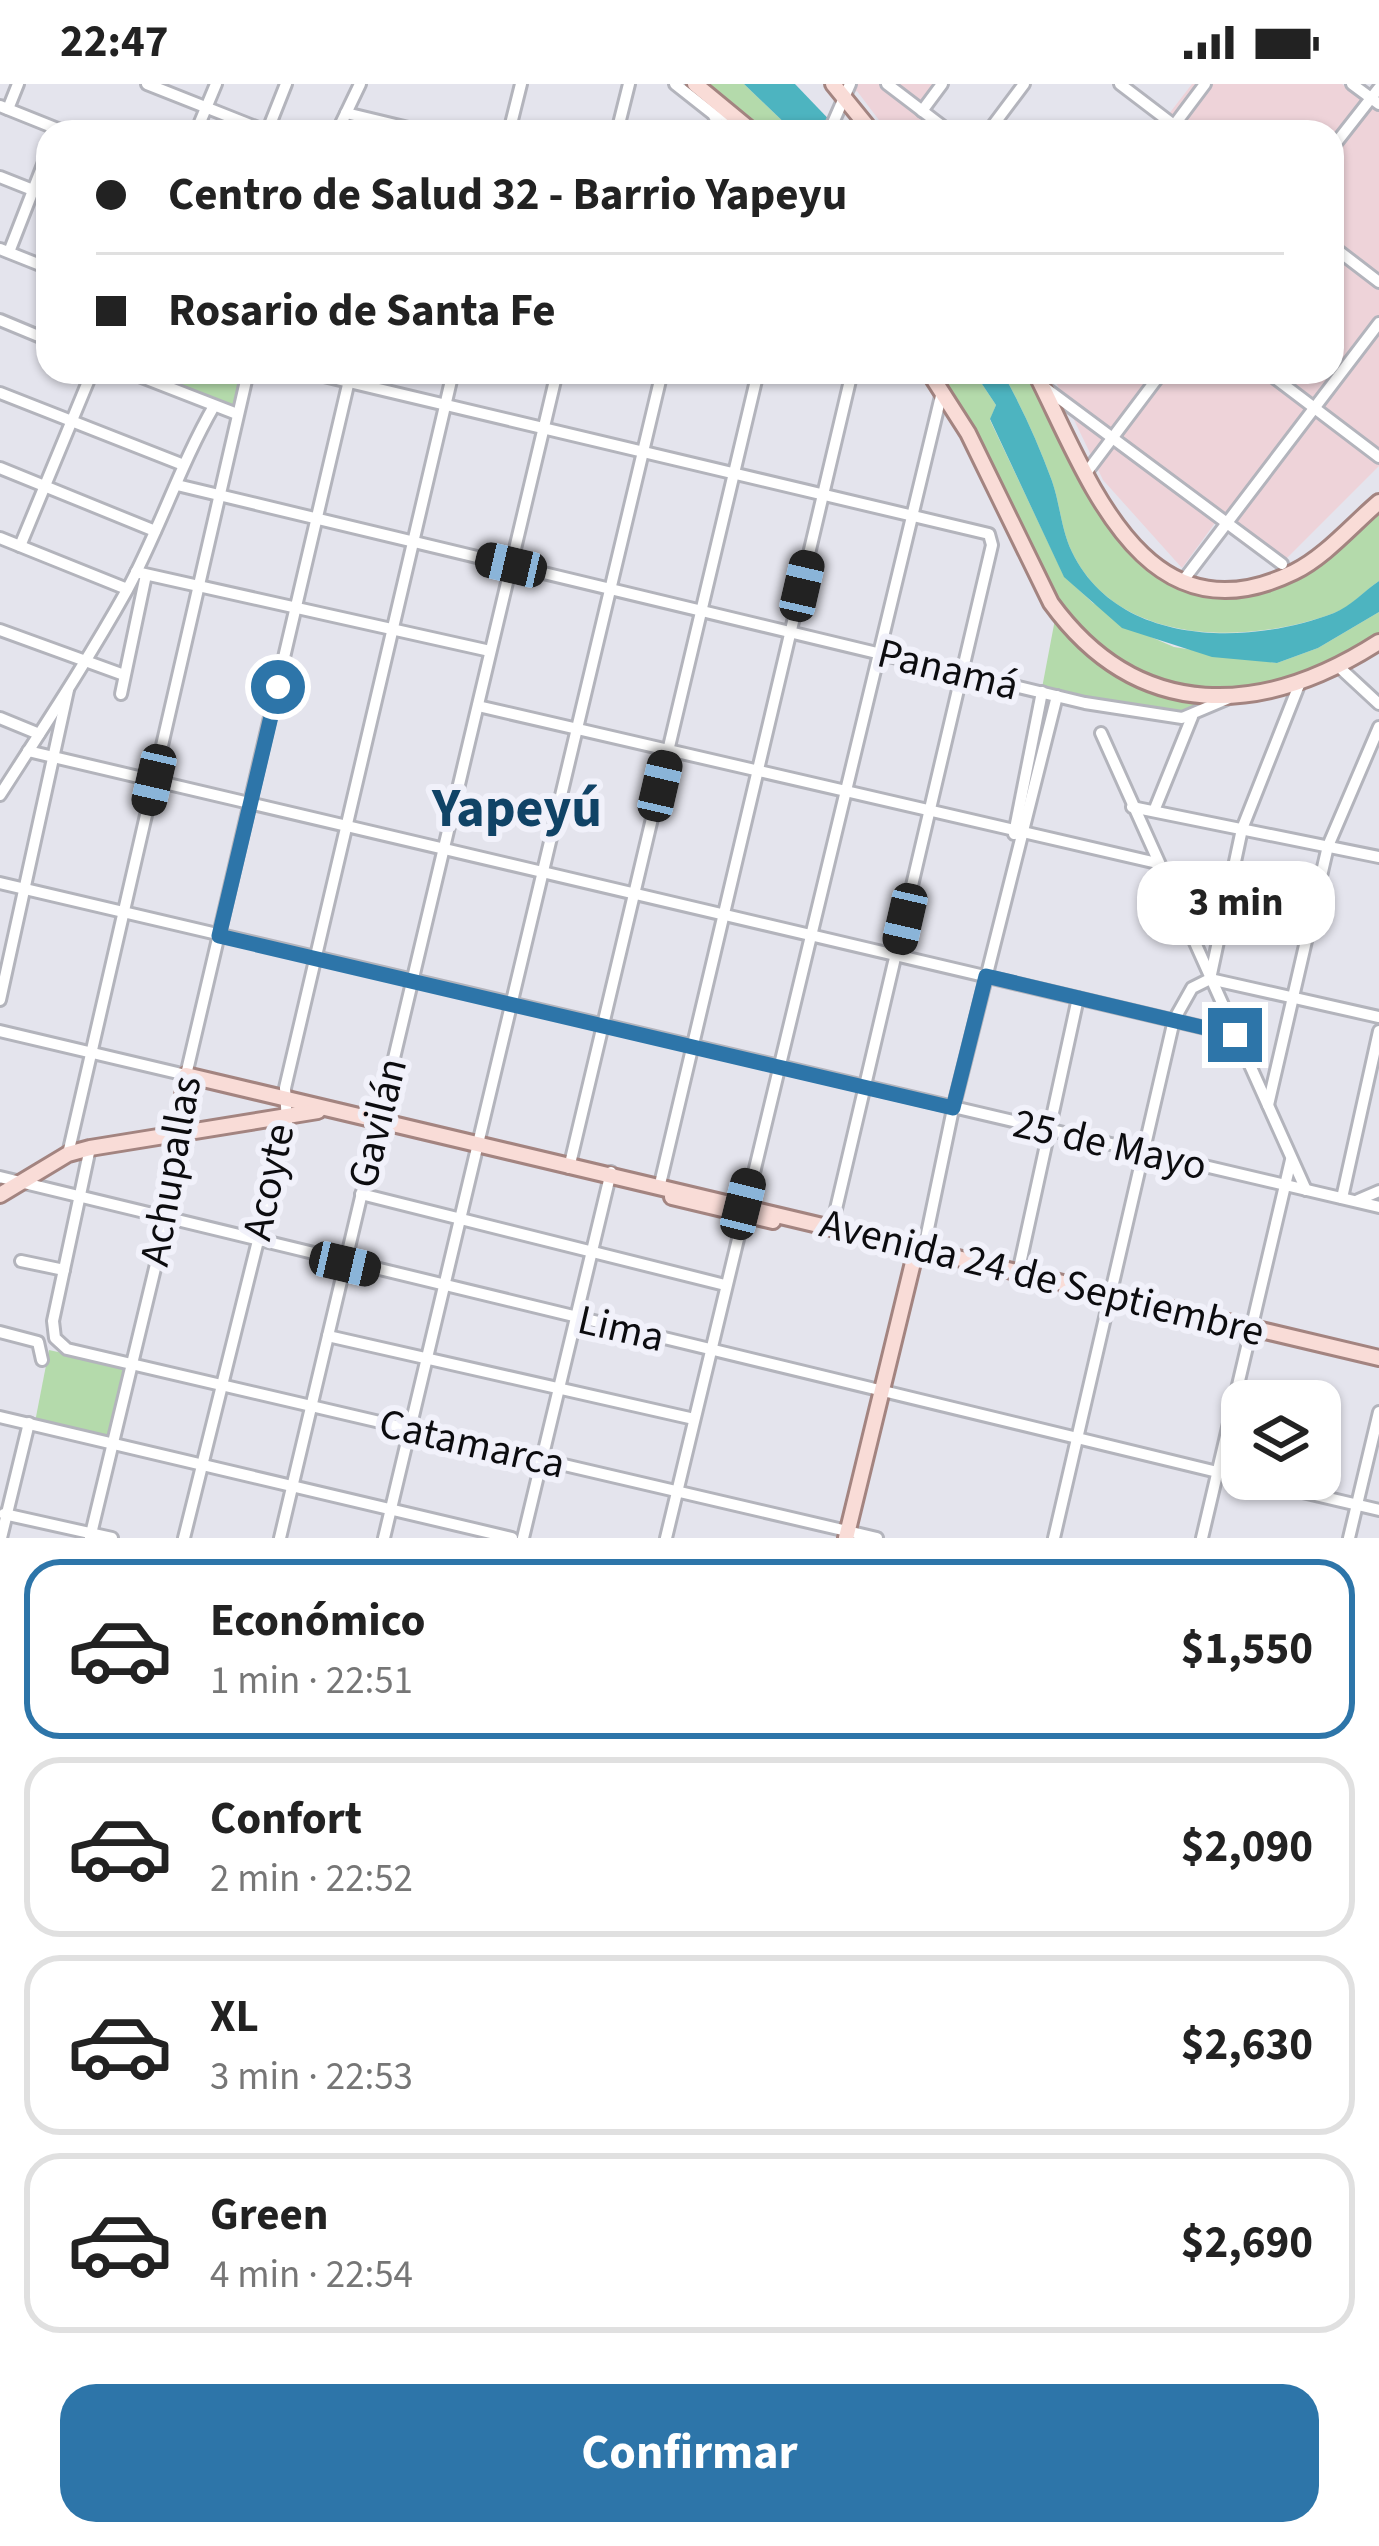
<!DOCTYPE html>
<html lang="es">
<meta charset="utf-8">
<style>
body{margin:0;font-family:"Source Sans 3",sans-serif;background:#f2f2f2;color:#222;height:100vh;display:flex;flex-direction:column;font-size:45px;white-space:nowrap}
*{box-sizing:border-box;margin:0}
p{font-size:39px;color:#767676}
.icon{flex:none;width:66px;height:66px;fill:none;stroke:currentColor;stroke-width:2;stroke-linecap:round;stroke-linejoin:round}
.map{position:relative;height:1454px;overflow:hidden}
.drawer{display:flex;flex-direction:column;background:#fff;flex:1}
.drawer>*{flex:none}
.banner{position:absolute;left:36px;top:36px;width:1308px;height:264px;border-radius:36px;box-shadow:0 3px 9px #0004;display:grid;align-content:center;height:264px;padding:0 60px;background:#fff}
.buttons{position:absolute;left:1221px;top:1296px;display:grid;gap:24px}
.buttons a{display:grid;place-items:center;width:120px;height:120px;border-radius:24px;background:#fff;box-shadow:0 3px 9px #0004;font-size:60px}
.end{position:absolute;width:54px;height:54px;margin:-27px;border:15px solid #2d75a9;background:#fff;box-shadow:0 0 0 6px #fff}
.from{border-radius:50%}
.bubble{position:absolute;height:84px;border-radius:36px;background:#fff;box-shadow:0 3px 9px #0004;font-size:39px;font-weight:700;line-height:84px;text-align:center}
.car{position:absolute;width:36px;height:72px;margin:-36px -18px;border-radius:15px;box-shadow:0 0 9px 3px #0007;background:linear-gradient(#222 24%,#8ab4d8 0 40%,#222 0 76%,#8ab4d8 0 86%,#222 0)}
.banner b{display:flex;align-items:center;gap:42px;height:114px;font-size:45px}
.banner b+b{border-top:3px solid #e0e0e0}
.banner i{width:30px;height:30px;background:#222}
ul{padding:21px 0 0;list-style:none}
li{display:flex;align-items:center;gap:36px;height:180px;margin:0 24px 18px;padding:0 36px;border:6px solid #e0e0e0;border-radius:36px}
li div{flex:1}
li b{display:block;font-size:45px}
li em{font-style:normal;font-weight:700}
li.active{border-color:#2d75a9}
li>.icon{width:108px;height:108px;stroke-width:1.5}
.button{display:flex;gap:24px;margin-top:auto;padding:24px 60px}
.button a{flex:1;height:138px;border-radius:36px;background:#2d75a9;color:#fff;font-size:48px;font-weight:700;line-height:138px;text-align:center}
.status{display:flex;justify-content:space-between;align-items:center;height:84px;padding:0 60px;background:#fff;direction:ltr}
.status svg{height:33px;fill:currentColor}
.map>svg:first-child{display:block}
.industrial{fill:#eed3d9}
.green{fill:#b4daab}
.water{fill:#4db4c0}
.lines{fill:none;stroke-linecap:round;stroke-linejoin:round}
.minor-casing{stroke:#b3b4bc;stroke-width:16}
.major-casing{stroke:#a38480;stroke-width:20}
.minor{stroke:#fff;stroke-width:10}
.major{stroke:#f9dcd7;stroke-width:14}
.route{stroke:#2d75a9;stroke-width:15}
.labels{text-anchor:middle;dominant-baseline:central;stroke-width:12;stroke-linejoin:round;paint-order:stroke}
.street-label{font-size:42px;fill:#0c0c0f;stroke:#f1f1fa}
.district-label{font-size:54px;font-weight:bold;fill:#104366;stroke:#f1f1fa}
</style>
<div class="status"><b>22:47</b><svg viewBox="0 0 49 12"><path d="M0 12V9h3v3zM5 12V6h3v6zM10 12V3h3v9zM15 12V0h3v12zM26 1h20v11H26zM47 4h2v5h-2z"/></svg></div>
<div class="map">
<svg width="1379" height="1454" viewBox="0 0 1379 1454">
<rect width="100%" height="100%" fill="#e4e4ed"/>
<g class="industrial">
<path d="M832,0H948L929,26L957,48H888L857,7L844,13Z"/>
<path d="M1192,0H1342L1379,28V382L1286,475L1223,428L1182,484L1103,396L1051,288H1332V48H1155Z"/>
</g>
<g class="green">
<path d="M695,0H744L794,48H753Z"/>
<path d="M159,288H244L235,323L157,294Z"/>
<path d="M929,288H974L996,321L990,336L1064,492L1093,519L1151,553L1174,563L1277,579L1318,564L1379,528V558L1243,615L1137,592L1068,542Z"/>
<path d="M1002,288H1035L1130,461L1211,508L1298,486L1379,418V497C1364,507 1351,523 1334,529C1248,561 1118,563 1072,468C1061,445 1060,420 1052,397C1038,359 1022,323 1002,288Z"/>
<path d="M1056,530L1078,556L1195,616L1197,623L1178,630L1042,604Z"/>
<path d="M49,1266L125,1283L107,1356L35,1338Z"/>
</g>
<g class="water">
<path d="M744,0H795L841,48H794Z"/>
<path d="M974,288H1002C1022,323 1038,359 1052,397C1060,420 1061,445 1072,468C1118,563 1248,562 1334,529C1351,522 1364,507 1379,497V528L1318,564L1277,579L1212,573L1122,544L1064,493L990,335L996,321Z"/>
</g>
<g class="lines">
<defs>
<g id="minor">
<path d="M147,0L268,48"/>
<path d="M675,0L713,30L723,48"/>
<path d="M887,0L950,48"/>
<path d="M1120,0L1183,48"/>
<path d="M1352,0L1379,20"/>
<path d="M0,22L65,48"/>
<path d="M8,25L18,0"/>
<path d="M922,27L942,0"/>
<path d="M346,29L425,48"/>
<path d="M722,29L740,48"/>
<path d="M196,48L216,0"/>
<path d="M267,48L286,0"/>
<path d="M337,48L360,0"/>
<path d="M509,48L521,0"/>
<path d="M617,48L629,0"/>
<path d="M829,48L850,0"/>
<path d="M988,48L1024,0"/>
<path d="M1169,48L1205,0"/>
<path d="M1332,64L1379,4"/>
<path d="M0,93L48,112"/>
<path d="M1332,162L1379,198"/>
<path d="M0,165L48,184"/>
<path d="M9,168L48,68"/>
<path d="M0,236L48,256"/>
<path d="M129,288L237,330"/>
<path d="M307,288L989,450L992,461L832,1142"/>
<path d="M1267,288L1379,373"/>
<path d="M1044,303L1282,480"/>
<path d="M0,309L181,380"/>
<path d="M0,384L155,447"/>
<path d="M1086,389L1162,288"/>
<path d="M177,401L1085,619L1182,634L1227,615"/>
<path d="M0,454L127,505"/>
<path d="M20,462L92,288"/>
<path d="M136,488L490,567"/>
<path d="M1182,498L1379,239"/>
<path d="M0,546L124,591"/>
<path d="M1339,583L1379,620"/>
<path d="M121,610L146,491"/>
<path d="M478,622L1157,779"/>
<path d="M0,634L39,650"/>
<path d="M1101,649L1306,1106"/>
<path d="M28,667L1235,951"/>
<path d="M0,711C43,644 88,576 127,506C160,445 180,381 214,322"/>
<path d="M1132,723L1379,773"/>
<path d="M1154,727L1192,633"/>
<path d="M1014,750L1042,608"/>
<path d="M0,799L1379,1123"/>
<path d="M1210,895L1242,745L1299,601"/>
<path d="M1210,895L1379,933"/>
<path d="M0,916L68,606"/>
<path d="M0,947L186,991L351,288"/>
<path d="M1268,1021L1328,762L1379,643"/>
<path d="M90,1064L53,1237L55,1254L67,1265L877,1454"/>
<path d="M68,1070L248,288"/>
<path d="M569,1084L758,288"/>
<path d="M0,1093L1242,1394"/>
<path d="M660,1100L852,288"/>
<path d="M361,1110L725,1201"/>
<path d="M1342,1114L1379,947"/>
<path d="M1358,1116L1379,1107"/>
<path d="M924,1164L953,1025L1057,612"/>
<path d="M21,1177L64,1186"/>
<path d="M1018,1189L1078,914"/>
<path d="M0,1248L38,1258L42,1276"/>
<path d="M328,1252L694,1335"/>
<path d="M0,1333L512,1454"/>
<path d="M1247,1395L1379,1426"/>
<path d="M4,1430L112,1454"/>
<path d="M1,1454L29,1339"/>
<path d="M90,1454L184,1064L178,1046"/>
<path d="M184,1454L287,1040L285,1004L453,288"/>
<path d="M280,1454L557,288"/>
<path d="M384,1454L662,288"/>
<path d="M523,1454L611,1088"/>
<path d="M666,1454L942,308"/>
<path d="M1054,1454L1174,936L1192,904L1210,895"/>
<path d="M1202,1454L1291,1076"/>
<path d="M1349,1454L1379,1328"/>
</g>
<g id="major">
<path d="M695,0L753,48"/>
<path d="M833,0L872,48"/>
<path d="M929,288L968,349L1051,519C1139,640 1264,632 1379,558"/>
<path d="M1035,288C1088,392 1143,562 1294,488C1325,473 1353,440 1379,418"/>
<path d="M178,1046L186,991L1379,1274"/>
<path d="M0,1111L68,1070L90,1064L318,1027"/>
<path d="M672,1113L773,1137"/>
<path d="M846,1454L917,1162"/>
</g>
</defs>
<use href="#minor" class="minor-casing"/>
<use href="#major" class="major-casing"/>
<use href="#minor" class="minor"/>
<use href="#major" class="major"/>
</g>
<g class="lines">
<path class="route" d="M278,603L219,852L953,1024L986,892L1235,951"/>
</g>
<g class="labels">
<g class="street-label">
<text transform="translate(948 586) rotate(14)">Panamá</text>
<text transform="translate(378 1039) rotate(-76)">Gavilán</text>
<text transform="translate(1110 1061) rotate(13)">25 de Mayo</text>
<text transform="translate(171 1087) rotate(-80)">Achupallas</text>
<text transform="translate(269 1098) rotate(-78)">Acoyte</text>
<text transform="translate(1042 1194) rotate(14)">Avenida 24 de Septiembre</text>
<text transform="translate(621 1245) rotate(13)">Lima</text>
<text transform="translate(472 1360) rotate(13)">Catamarca</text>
</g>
<g class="district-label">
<text x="517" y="725">Yapeyú</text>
</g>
</g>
</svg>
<div class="buttons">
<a><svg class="icon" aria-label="layers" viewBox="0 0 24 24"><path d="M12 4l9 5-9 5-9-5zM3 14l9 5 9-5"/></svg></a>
</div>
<i class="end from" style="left:278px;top:603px"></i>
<i class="end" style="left:1235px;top:951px"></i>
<div class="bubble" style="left:1137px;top:777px;width:198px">3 min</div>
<i class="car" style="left:511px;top:481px;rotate:283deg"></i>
<i class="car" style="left:802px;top:502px;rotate:13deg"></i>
<i class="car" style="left:154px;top:696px;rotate:193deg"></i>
<i class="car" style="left:660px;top:702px;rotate:13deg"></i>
<i class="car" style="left:905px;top:835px;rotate:193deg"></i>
<i class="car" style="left:743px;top:1120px;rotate:14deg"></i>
<i class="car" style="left:345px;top:1180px;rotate:103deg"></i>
<div class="banner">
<b><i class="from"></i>Centro de Salud 32 - Barrio Yapeyu</b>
<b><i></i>Rosario de Santa Fe</b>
</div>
</div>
<section class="drawer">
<ul>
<li class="active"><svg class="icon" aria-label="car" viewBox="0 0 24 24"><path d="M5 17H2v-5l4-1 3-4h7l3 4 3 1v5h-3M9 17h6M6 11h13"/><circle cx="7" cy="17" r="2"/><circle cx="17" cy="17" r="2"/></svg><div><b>Económico</b><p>1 min · 22:51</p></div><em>$1,550</em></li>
<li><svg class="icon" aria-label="car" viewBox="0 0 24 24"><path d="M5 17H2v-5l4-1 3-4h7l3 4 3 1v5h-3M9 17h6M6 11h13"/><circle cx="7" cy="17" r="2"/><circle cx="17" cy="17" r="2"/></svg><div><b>Confort</b><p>2 min · 22:52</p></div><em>$2,090</em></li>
<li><svg class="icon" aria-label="car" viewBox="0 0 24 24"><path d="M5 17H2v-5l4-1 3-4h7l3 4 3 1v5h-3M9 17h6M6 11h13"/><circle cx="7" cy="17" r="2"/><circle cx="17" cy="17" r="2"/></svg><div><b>XL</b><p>3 min · 22:53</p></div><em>$2,630</em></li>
<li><svg class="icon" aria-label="car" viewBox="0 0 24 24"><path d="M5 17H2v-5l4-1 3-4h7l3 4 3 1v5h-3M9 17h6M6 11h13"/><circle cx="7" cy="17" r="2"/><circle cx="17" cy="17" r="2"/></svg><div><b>Green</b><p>4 min · 22:54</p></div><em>$2,690</em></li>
</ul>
<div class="button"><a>Confirmar</a></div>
</section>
